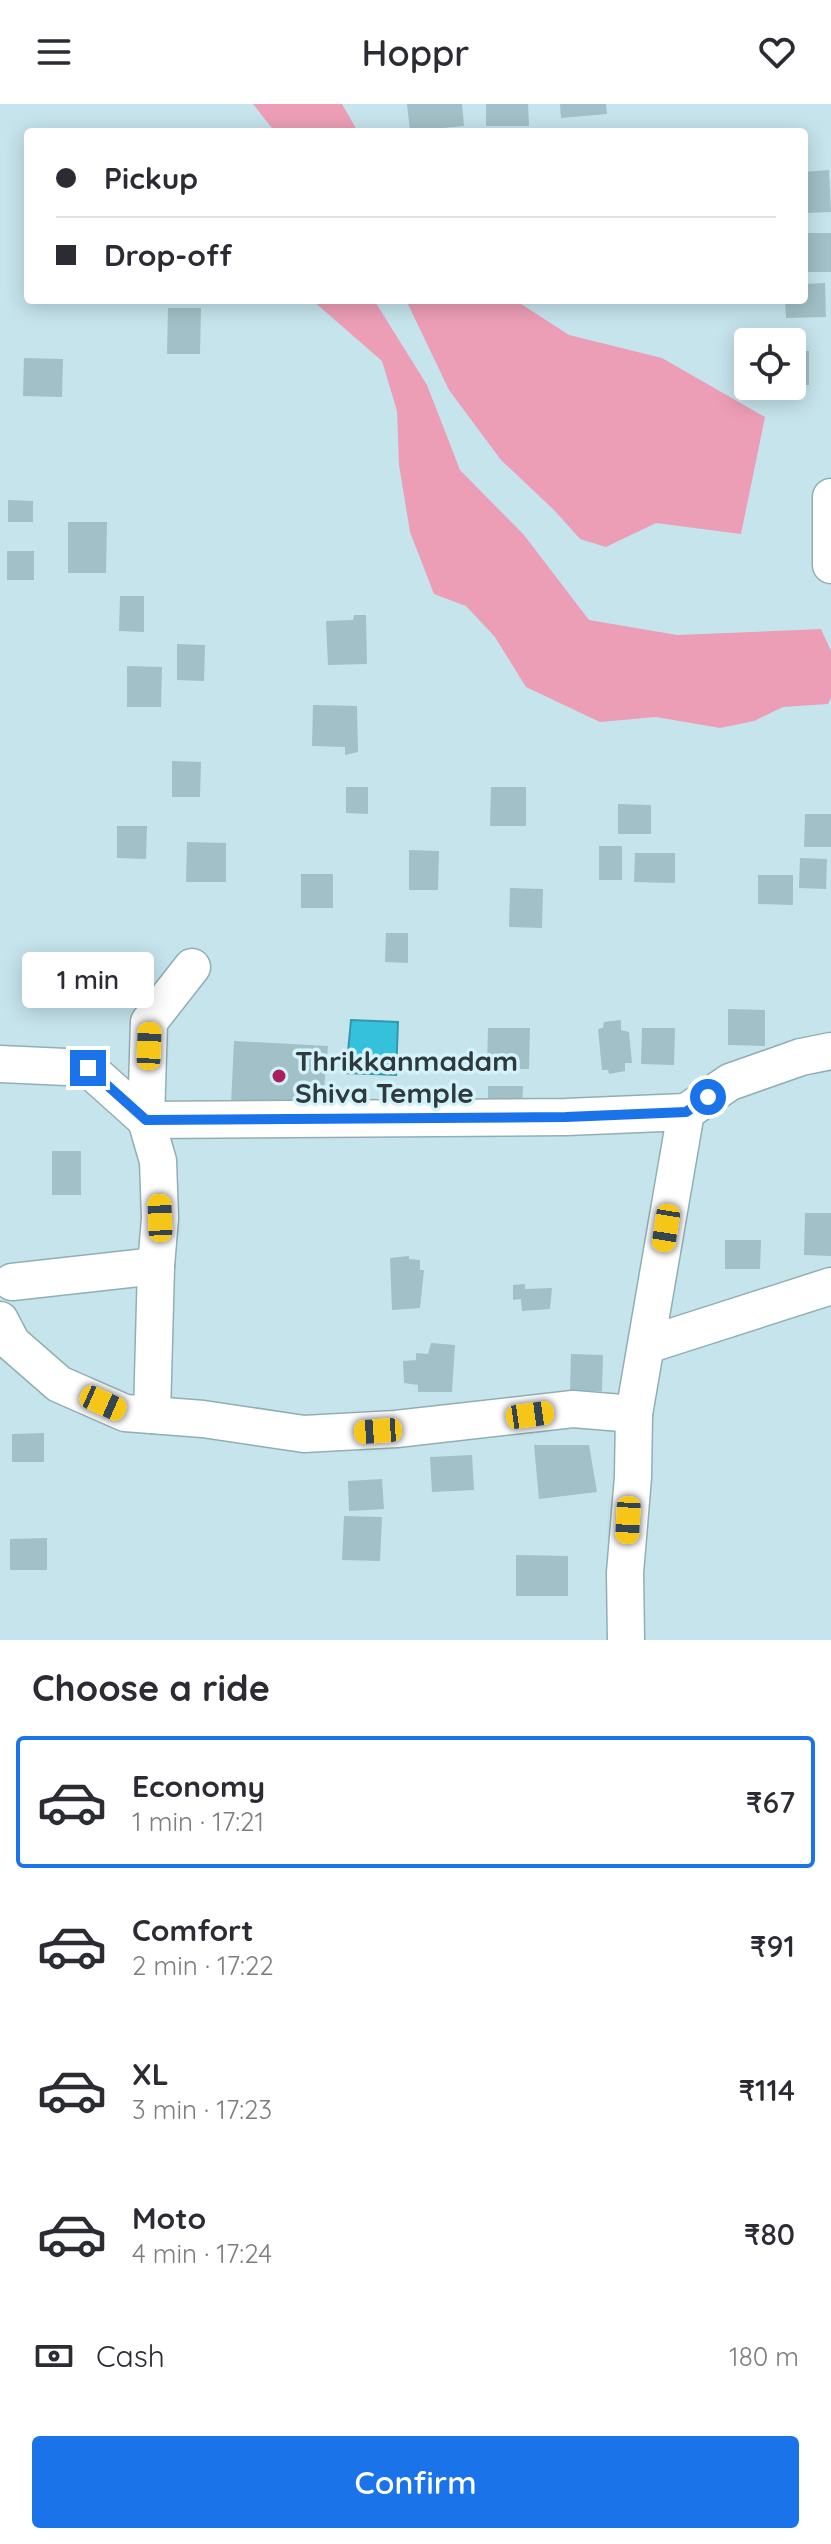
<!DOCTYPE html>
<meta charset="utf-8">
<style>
body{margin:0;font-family:Quicksand,sans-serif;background:#f2f2f3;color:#2b2b33;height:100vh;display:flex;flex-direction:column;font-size:30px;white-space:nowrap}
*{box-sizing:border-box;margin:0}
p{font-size:26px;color:#7c7c81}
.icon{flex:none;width:44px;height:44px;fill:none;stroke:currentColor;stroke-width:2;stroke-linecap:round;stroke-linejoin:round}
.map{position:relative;height:1536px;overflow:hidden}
.panel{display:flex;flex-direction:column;background:#fff;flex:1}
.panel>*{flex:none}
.guide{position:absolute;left:24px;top:24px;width:784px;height:176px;border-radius:8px;box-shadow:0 4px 20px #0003;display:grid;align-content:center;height:176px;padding:0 32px;background:#fff}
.fabs{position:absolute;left:734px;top:224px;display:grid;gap:16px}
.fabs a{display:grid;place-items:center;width:72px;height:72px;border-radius:8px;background:#fff;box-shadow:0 4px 20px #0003;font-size:40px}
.end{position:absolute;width:36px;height:36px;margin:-18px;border:10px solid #1a73e8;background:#fff;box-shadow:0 0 0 4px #fff}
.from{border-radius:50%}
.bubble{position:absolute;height:56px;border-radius:8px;background:#fff;box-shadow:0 4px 20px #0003;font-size:26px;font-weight:600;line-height:56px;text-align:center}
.car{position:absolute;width:24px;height:48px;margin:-24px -12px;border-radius:10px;box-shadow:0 0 6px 2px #0007;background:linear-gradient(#f5c518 24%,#345 0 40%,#f5c518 0 76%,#345 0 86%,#f5c518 0)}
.guide b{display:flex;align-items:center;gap:28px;height:76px;font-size:30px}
.guide b+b{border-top:2px solid #e1e1e2}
.guide i{width:20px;height:20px;background:#2b2b33}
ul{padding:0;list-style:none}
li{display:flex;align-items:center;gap:24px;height:132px;margin:0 16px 12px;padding:0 16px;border:4px solid transparent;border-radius:8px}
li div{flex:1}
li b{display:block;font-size:30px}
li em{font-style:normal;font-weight:600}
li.on{border-color:#1a73e8}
li>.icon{width:72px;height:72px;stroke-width:1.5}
h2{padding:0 32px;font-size:36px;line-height:96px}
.pay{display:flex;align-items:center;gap:20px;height:88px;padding:0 32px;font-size:30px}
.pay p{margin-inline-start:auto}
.button{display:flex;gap:16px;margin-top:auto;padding:16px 32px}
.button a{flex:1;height:92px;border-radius:8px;background:#1a73e8;color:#fff;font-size:32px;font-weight:600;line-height:92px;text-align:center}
header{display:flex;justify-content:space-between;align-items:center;height:104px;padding:0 32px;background:#fff;font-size:36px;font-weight:600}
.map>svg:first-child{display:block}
.green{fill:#ec9eb6}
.water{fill:#35c1db;stroke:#3398ac;stroke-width:2}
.building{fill:#a2c0c7}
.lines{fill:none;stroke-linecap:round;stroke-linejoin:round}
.minor-casing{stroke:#91aeb5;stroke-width:39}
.minor{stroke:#fff;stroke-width:36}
.route{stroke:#1a73e8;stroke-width:10}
.poi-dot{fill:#ab1f5d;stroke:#d3f2f9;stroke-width:3}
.labels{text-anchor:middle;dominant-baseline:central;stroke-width:7;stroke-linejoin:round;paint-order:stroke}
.poi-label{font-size:28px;font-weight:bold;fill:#2e3a3d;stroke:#d3f2f9;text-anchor:start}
</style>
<header><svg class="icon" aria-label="menu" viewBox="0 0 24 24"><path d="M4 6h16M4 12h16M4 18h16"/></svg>Hoppr<svg class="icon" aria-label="heart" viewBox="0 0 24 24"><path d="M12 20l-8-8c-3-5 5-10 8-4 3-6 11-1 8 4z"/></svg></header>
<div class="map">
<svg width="831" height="1536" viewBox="0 0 831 1536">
<rect width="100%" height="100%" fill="#c6e4ec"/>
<g class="green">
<path d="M253,0H342L358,28H275Z"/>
<path d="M312,196H374L427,281L460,366L524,431L589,516L677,531L821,525L831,547V593L828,600L783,603L754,617L720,624L656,613L600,618L526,583L495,533L466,502L434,490L410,428L399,361L397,307L382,257Z"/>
<path d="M406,196H515L569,231L662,254L765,313L741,430L656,419L606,443L580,435L554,406L501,356L449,286Z"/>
</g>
<path class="water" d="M351,916L398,918L396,971L346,969Z"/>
<g class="building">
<path d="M407,0H462L464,22L410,27Z"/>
<path d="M486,0H528L529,22H486Z"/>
<path d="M560,0H606L607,10L561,14Z"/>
<path d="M829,66L831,108L804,109V68Z"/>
<rect x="804" y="129" width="27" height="39"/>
<path d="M825,179L826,213L786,214L785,196H804V180Z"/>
<path d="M168,204H201L200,250H167Z"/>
<rect x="792" y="247" width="17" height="34"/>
<path d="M24,254L63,255L62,293L23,292Z"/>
<path d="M8,396L33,397V418H8Z"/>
<path d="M68,418H107L106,469H68Z"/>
<rect x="7" y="447" width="27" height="29"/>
<path d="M120,492H144V528L119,527Z"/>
<path d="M354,511H366L367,560L328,561L326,517L353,516Z"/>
<path d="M177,540L205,541L204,577L177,576Z"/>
<path d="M127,562L162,563L161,603H127Z"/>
<path d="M313,601L357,602L358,648L345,651V643L312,642Z"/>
<path d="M172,657L201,658L200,693H172Z"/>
<path d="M346,683H368V710L346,709Z"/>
<path d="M491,683H526V722H490Z"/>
<path d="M618,700L651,701V730H618Z"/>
<path d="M805,710H831V743H804Z"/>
<path d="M117,722H147L146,755L117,754Z"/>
<path d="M187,738L226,739V778H186Z"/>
<rect x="599" y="742" width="23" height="34"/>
<path d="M409,746L439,747L438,786H409Z"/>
<path d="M635,749H675V779L634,778Z"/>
<path d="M800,754L827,755L826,785L799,784Z"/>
<rect x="301" y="770" width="32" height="34"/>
<path d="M758,771H793V801L758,800Z"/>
<path d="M510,784L543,785L542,824L509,823Z"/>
<path d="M386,829H408V859L385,858Z"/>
<path d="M98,853L136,854V888H98Z"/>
<path d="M728,905L765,906V942L728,941Z"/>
<path d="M621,916V926L629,928L632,959H625V967L609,970L608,966H602L598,925L603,924L604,918Z"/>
<path d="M488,924H530L529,965H487Z"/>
<path d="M642,924H675L674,961L641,960Z"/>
<path d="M234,937L328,942L322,1005L231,1001Z"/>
<path d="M488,982H523L522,1004H488Z"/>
<path d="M440,988L471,989L470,1003H440Z"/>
<rect x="52" y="1047" width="29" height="44"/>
<path d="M805,1109H831V1152L804,1151Z"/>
<path d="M725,1136H761L760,1165H725Z"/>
<path d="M409,1152V1155L420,1156V1166H424L420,1204L392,1206L390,1154Z"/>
<path d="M525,1180V1185L552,1184L550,1205L522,1207L521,1195L513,1196V1181Z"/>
<path d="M431,1239L455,1241L452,1288H418V1281L404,1279L403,1257L416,1256V1249L428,1250Z"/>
<path d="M571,1250L603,1251L602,1287H570Z"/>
<path d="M44,1329V1358H12V1330Z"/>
<path d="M534,1341H589L597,1388L539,1395Z"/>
<path d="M472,1351L474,1386L432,1388L430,1353Z"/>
<path d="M382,1375L384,1405L349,1407L348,1377Z"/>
<path d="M344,1412L382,1413L380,1457L342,1456Z"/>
<path d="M47,1434V1466H10V1435Z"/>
<path d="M516,1451L568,1452V1492H516Z"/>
</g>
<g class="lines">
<defs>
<g id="minor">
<path d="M831,393V461"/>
<path d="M0,960L88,964L146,1016L566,1013L686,1008"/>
<path d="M12,1178L156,1162L160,1114L158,1057L146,1016L149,918L192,863"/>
<path d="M0,1216L12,1239L59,1280L125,1309L203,1315L304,1330L396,1325L573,1305L634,1310"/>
<path d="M647,1241L831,1182"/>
<path d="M152,1311L156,1162"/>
<path d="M626,1536L625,1469L633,1373L634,1310L686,1008L730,978L801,953L831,947"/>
</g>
</defs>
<use href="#minor" class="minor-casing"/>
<use href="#minor" class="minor"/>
</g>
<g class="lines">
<path class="route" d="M88,964L146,1016L566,1013L686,1008L708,993"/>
</g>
<circle class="poi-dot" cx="279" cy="972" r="8"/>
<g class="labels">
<g class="poi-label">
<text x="295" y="956">Thrikkanmadam<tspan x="295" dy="32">Shiva Temple</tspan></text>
</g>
</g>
</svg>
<div class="fabs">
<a><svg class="icon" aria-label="locate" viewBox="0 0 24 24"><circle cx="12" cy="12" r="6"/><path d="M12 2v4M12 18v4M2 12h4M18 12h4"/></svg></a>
</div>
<i class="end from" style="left:708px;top:993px"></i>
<i class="end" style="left:88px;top:964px"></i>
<div class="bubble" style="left:22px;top:848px;width:132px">1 min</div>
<i class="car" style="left:149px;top:942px;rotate:2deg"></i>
<i class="car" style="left:160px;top:1114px;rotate:358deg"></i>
<i class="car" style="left:666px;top:1124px;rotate:189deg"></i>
<i class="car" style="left:103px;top:1299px;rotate:114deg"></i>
<i class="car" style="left:530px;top:1311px;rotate:82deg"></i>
<i class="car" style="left:378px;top:1327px;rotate:266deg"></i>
<i class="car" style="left:628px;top:1416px;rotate:183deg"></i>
<div class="guide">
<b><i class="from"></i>Pickup</b>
<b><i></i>Drop-off</b>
</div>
</div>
<section class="panel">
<h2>Choose a ride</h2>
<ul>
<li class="on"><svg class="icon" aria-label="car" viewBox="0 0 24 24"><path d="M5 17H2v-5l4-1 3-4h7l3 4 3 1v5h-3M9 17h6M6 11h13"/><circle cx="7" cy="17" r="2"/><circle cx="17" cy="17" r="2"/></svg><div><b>Economy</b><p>1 min · 17:21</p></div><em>₹67</em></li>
<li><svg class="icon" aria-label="car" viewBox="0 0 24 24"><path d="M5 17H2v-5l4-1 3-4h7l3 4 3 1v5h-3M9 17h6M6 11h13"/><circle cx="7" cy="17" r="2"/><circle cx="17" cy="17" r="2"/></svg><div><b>Comfort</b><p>2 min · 17:22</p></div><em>₹91</em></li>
<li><svg class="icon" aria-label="car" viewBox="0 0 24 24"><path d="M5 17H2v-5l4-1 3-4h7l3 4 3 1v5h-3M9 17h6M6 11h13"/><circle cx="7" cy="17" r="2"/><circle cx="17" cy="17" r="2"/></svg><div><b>XL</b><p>3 min · 17:23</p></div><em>₹114</em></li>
<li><svg class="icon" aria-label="car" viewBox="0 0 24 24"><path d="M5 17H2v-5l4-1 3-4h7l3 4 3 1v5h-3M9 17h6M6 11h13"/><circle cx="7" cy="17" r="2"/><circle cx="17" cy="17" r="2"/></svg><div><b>Moto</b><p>4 min · 17:24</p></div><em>₹80</em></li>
</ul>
<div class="pay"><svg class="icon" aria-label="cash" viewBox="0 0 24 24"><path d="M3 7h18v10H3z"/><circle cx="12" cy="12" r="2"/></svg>Cash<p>180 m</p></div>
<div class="button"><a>Confirm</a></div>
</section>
